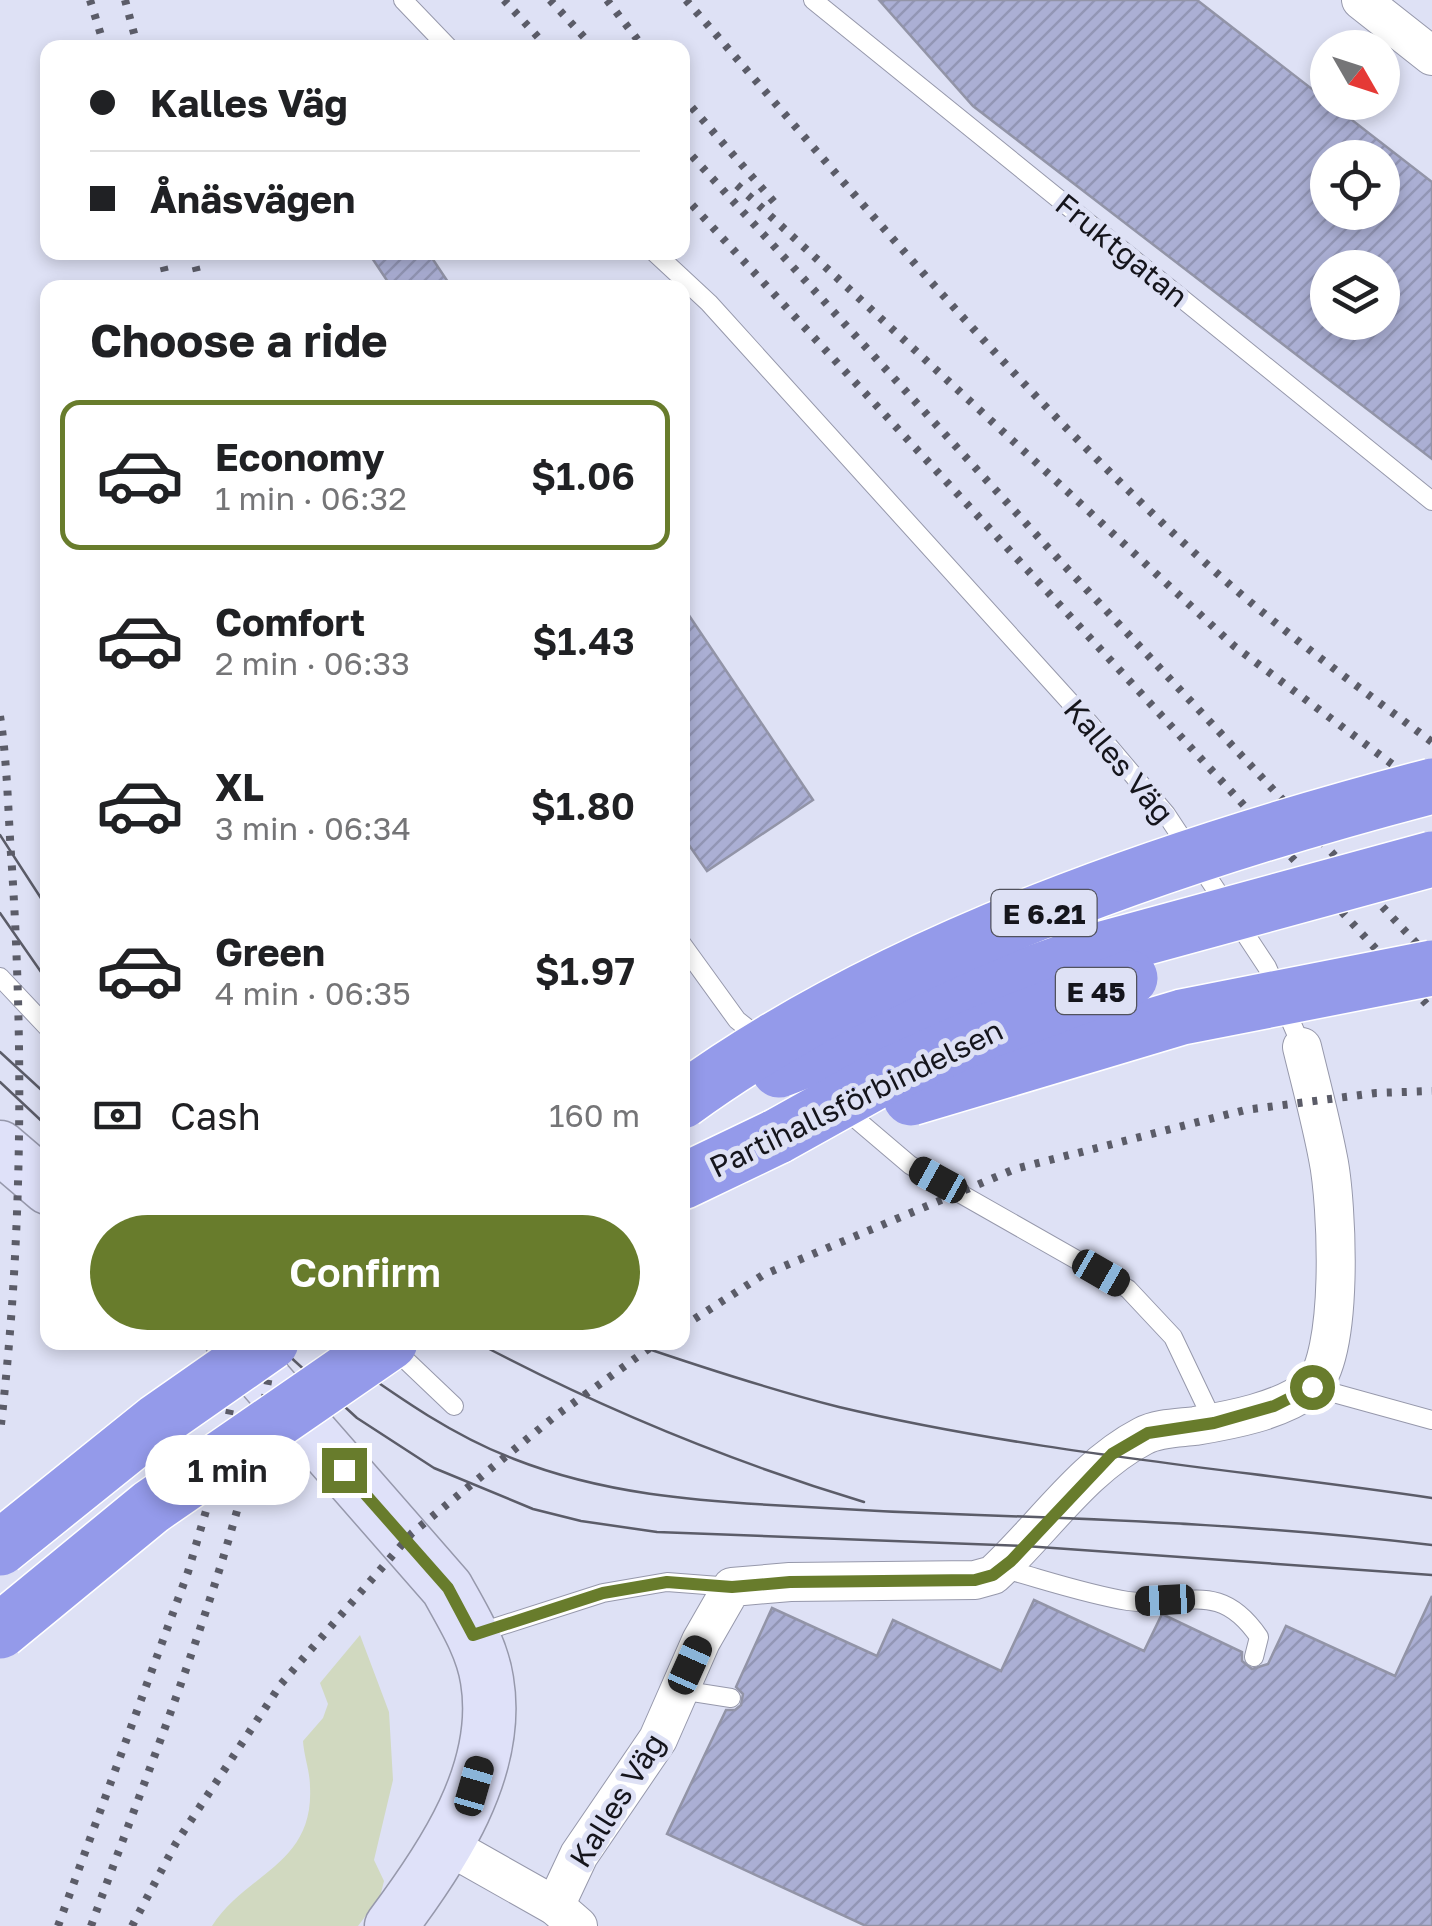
<!DOCTYPE html>
<meta charset="utf-8">
<style>
body{margin:0;font-family:"Golos Text",sans-serif;background:#f6f6f6;color:#202124;height:100vh;display:flex;flex-direction:column;font-size:38px;white-space:nowrap}
*{box-sizing:border-box;margin:0}
p{font-size:32px;color:#757577}
.icon{flex:none;width:55px;height:55px;fill:none;stroke:currentColor;stroke-width:2;stroke-linecap:round;stroke-linejoin:round}
.map{position:relative;flex:1;overflow:hidden}
.panel{position:absolute;left:40px;top:280px;width:650px;height:1070px;display:flex;flex-direction:column;background:#fff;border-radius:20px;box-shadow:0 5px 15px #0003}
.panel>*{flex:none}
.top-card{position:absolute;left:40px;top:40px;width:650px;height:220px;border-radius:20px;box-shadow:0 5px 15px #0003;display:grid;align-content:center;height:220px;padding:0 50px;background:#fff}
.needle{width:65px;rotate:129deg}
.buttons{position:absolute;left:1310px;top:30px;display:grid;gap:20px}
.buttons a{display:grid;place-items:center;width:90px;height:90px;border-radius:50%;background:#fff;box-shadow:0 5px 15px #0003;font-size:50px}
.end{position:absolute;width:45px;height:45px;margin:-22px;border:12px solid #687c2c;background:#fff;box-shadow:0 0 0 5px #fff}
.from{border-radius:50%}
.bubble{position:absolute;height:70px;border-radius:35px;background:#fff;box-shadow:0 5px 15px #0003;font-size:32px;font-weight:600;line-height:70px;text-align:center}
.car{position:absolute;width:30px;height:60px;margin:-30px -15px;border-radius:12px;box-shadow:0 0 8px 2px #0007;background:linear-gradient(#222 24%,#8ab4d8 0 40%,#222 0 76%,#8ab4d8 0 86%,#222 0)}
.top-card b{display:flex;align-items:center;gap:35px;height:95px;font-size:38px}
.top-card b+b{border-top:2px solid #e0e0e0}
.top-card i{width:25px;height:25px;background:#202124}
ul{padding:0;list-style:none}
li{display:flex;align-items:center;gap:30px;height:150px;margin:0 20px 15px;padding:0 30px;border:5px solid transparent;border-radius:20px}
li div{flex:1}
li b{display:block;font-size:38px}
li em{font-style:normal;font-weight:600}
li.selected{border-color:#687c2c}
li>.icon{width:90px;height:90px;stroke-width:1.5}
h2{padding:0 50px;font-size:45px;line-height:120px}
.pay{display:flex;align-items:center;gap:25px;height:110px;padding:0 50px;font-size:38px}
.pay p{margin-inline-start:auto}
.action{display:flex;gap:20px;margin-top:auto;padding:20px 50px}
.action a{flex:1;height:115px;border-radius:60px;background:#687c2c;color:#fff;font-size:40px;font-weight:600;line-height:115px;text-align:center}
.map>svg:first-child{display:block}
.green{fill:#d1d9c0}
.building{fill:url(#building-hatch);stroke:#9294a7;stroke-width:2.5;fill-rule:evenodd}
.lines{fill:none;stroke-linecap:round;stroke-linejoin:round}
.lane-casing{stroke:#9698ab;stroke-width:20}
.street-casing{stroke:#9698ab;stroke-width:40}
.secondary-casing{stroke:#9698ab;stroke-width:55}
.highway-casing{stroke:#fff;stroke-width:58}
.lane{stroke:#fff;stroke-width:18}
.street{stroke:#fff;stroke-width:38}
.secondary{stroke:#dfe1f9;stroke-width:52}
.highway{stroke:#949aea;stroke-width:55}
.tram{stroke:#5b5c68;stroke-width:2.5}
.rail{stroke:#5b5c68;stroke-width:8;stroke-dasharray:5 10;stroke-linecap:butt}
.highway-bridge-casing{stroke:#fff;stroke-width:58;stroke-linecap:butt}
.highway-bridge{stroke:#949aea;stroke-width:55}
.route{stroke:#687c2c;stroke-width:12}
.labels{text-anchor:middle;dominant-baseline:central;stroke-width:10;stroke-linejoin:round;paint-order:stroke}
.shield{fill:#dee1f5;stroke:#51525d;stroke-width:2.5}
.shield-label{font-size:28px;font-weight:bold;fill:#15151c}
.street-label{font-size:30px;fill:#15151c;stroke:#dee1f5}
</style>
<div class="map">
<svg width="1432" height="1926" viewBox="0 0 1432 1926">
<defs>
<pattern id="building-hatch" width="6" height="6" patternUnits="userSpaceOnUse" patternTransform="scale(2.5)"><rect width="6" height="6" fill="#abafd4"/><path d="M-1 1l2-2M0 6l6-6M5 7l2-2" fill="none" stroke="#9296b5"/></pattern>
</defs>
<rect width="100%" height="100%" fill="#dee1f5"/>
<path class="green" d="M360,1635L389,1712L393,1780L374,1860L384,1881L380,1897L358,1926H212C247,1872 314,1865 310,1787C310,1771 304,1757 303,1741L323,1718L328,1704L320,1683Z"/>
<g class="building">
<path d="M879,0H1197L1432,182V459L973,106ZM1328,158H1382V212H1328ZM1328,268H1382V322H1328Z"/>
<path d="M368,252H428L452,288H392Z"/>
<path d="M682,605L813,800L707,871L682,835Z"/>
<path d="M1432,1596V1926H866L667,1834L726,1710H735L741,1705L743,1694L736,1687L772,1608L877,1656L893,1620L1001,1671L1034,1600L1144,1651L1162,1614L1242,1652V1661L1252,1669L1268,1664L1286,1626L1395,1676Z"/>
</g>
<g class="lines">
<defs>
<g id="lane">
<path d="M403,0L449,48"/>
<path d="M813,0L1432,501"/>
<path d="M654,252L709,303L1089,723L1166,814L1267,967L1302,1047"/>
<path d="M682,944L737,1020L762,1040"/>
<path d="M0,977L48,1028"/>
<path d="M843,1108L910,1165L1128,1289L1173,1337L1214,1423"/>
<path d="M392,1347L454,1406"/>
<path d="M1312,1387L1432,1420"/>
<path d="M1001,1568C1042,1579 1085,1594 1128,1601C1183,1609 1218,1577 1259,1637L1254,1657"/>
<path d="M475,1634L603,1593L667,1582L732,1587"/>
<path d="M680,1690L731,1698"/>
</g>
<g id="street">
<path d="M1361,0L1432,56"/>
<path d="M447,1845L555,1906L578,1926"/>
<path d="M555,1906L579,1855L658,1739L701,1641L732,1587L790,1582L975,1580L993,1575C1042,1530 1083,1467 1143,1436C1158,1428 1179,1428 1195,1426C1231,1420 1280,1411 1310,1388C1345,1360 1337,1201 1328,1158C1321,1121 1311,1084 1302,1047"/>
</g>
<g id="secondary">
<path d="M0,1147L48,1188"/>
<path d="M232,1342L447,1588C463,1617 482,1647 487,1680C502,1770 442,1858 391,1926"/>
</g>
<path id="highway" d="M682,1182L778,1136"/>
</defs>
<use href="#lane" class="lane-casing"/>
<use href="#street" class="street-casing"/>
<use href="#secondary" class="secondary-casing"/>
<use href="#highway" class="highway-casing"/>
<use href="#lane" class="lane"/>
<use href="#street" class="street"/>
<use href="#secondary" class="secondary"/>
<use href="#highway" class="highway"/>
<g class="tram">
<path d="M0,835L48,909"/>
<path d="M0,913L48,982"/>
<path d="M0,1052L48,1096"/>
<path d="M0,1082L48,1127"/>
<path d="M274,1342L357,1418L434,1468L533,1509L581,1521L657,1532L1025,1546L1432,1575"/>
<path d="M320,1342C382,1385 443,1432 514,1459C603,1494 695,1501 789,1506C852,1510 915,1513 978,1515C1130,1520 1281,1527 1432,1545"/>
<path d="M476,1342C600,1408 729,1461 864,1502"/>
<path d="M628,1342C698,1366 768,1389 839,1407C1033,1453 1235,1469 1432,1498"/>
</g>
<g class="rail">
<path d="M90,0L105,48"/>
<path d="M125,0L138,48"/>
<path d="M504,0L548,48"/>
<path d="M550,0L594,48"/>
<path d="M607,0L644,48"/>
<path d="M686,0C855,194 1020,396 1211,568C1281,631 1357,686 1432,742"/>
<path d="M682,96L774,202"/>
<path d="M682,145L1061,562L1432,960"/>
<path d="M737,185L1234,646L1432,794"/>
<path d="M682,194L1432,1010"/>
<path d="M160,252L169,288"/>
<path d="M192,252L201,288"/>
<path d="M0,716C8,766 8,818 12,868C24,1056 22,1247 0,1433"/>
<path d="M682,1327L763,1275L1015,1169L1245,1110L1376,1093L1432,1091"/>
<path d="M58,1926L188,1572L216,1477L244,1342"/>
<path d="M91,1926C160,1737 243,1542 275,1342"/>
<path d="M132,1926L176,1843L281,1684L412,1533L554,1417L658,1342"/>
</g>
<defs>
<g id="highway-bridge">
<path d="M779,1070L985,990L1099,950L1432,859"/>
<path d="M911,1098L1182,1017L1432,968"/>
<path d="M682,1101C890,949 1184,851 1432,786"/>
<path d="M778,1136L882,1078L980,1034L1130,978"/>
<path d="M0,1548L158,1421L271,1342"/>
<path d="M0,1631L151,1507L390,1342"/>
</g>
</defs>
<use href="#highway-bridge" class="highway-bridge-casing"/>
<use href="#highway-bridge" class="highway-bridge"/>
</g>
<g class="lines">
<path class="route" d="M344,1470L448,1588L473,1635L603,1593L667,1582L732,1587L790,1582L975,1580L993,1575L1011,1561L1112,1454L1148,1433L1214,1423L1274,1406L1312,1387"/>
</g>
<g class="labels">
<g class="shield">
<rect x="991.5" y="890" width="105" height="46" rx="8"/>
<rect x="1056" y="968" width="80" height="46" rx="8"/>
</g>
<g class="shield-label">
<text x="1044" y="913">E 6.21</text>
<text x="1096" y="991">E 45</text>
</g>
<g class="street-label">
<text transform="translate(1122 250) rotate(39)">Fruktgatan</text>
<text transform="translate(1119 761) rotate(50)">Kalles Väg</text>
<text transform="translate(856 1098) rotate(-26)">Partihallsförbindelsen</text>
<text transform="translate(617 1800) rotate(-58)">Kalles Väg</text>
</g>
</g>
</svg>
<div class="buttons">
<a><svg class="needle" viewBox="-14 -14 28 28"><path d="M0-13l5 13h-10z" fill="#e53935"/><path d="M0 13l5-13h-10z" fill="#757577"/></svg></a>
<a><svg class="icon" aria-label="locate" viewBox="0 0 24 24"><circle cx="12" cy="12" r="6"/><path d="M12 2v4M12 18v4M2 12h4M18 12h4"/></svg></a>
<a><svg class="icon" aria-label="layers" viewBox="0 0 24 24"><path d="M12 4l9 5-9 5-9-5zM3 14l9 5 9-5"/></svg></a>
</div>
<i class="end from" style="left:1312px;top:1387px"></i>
<i class="end" style="left:344px;top:1470px"></i>
<div class="bubble" style="left:145px;top:1435px;width:165px">1 min</div>
<i class="car" style="left:938px;top:1180px;rotate:299deg"></i>
<i class="car" style="left:1101px;top:1273px;rotate:120deg"></i>
<i class="car" style="left:1165px;top:1600px;rotate:267deg"></i>
<i class="car" style="left:690px;top:1665px;rotate:24deg"></i>
<i class="car" style="left:474px;top:1786px;rotate:16deg"></i>
<div class="top-card">
<b><i class="from"></i>Kalles Väg</b>
<b><i></i>Ånäsvägen</b>
</div>
<section class="panel">
<h2>Choose a ride</h2>
<ul>
<li class="selected"><svg class="icon" aria-label="car" viewBox="0 0 24 24"><path d="M5 17H2v-5l4-1 3-4h7l3 4 3 1v5h-3M9 17h6M6 11h13"/><circle cx="7" cy="17" r="2"/><circle cx="17" cy="17" r="2"/></svg><div><b>Economy</b><p>1 min · 06:32</p></div><em>$1.06</em></li>
<li><svg class="icon" aria-label="car" viewBox="0 0 24 24"><path d="M5 17H2v-5l4-1 3-4h7l3 4 3 1v5h-3M9 17h6M6 11h13"/><circle cx="7" cy="17" r="2"/><circle cx="17" cy="17" r="2"/></svg><div><b>Comfort</b><p>2 min · 06:33</p></div><em>$1.43</em></li>
<li><svg class="icon" aria-label="car" viewBox="0 0 24 24"><path d="M5 17H2v-5l4-1 3-4h7l3 4 3 1v5h-3M9 17h6M6 11h13"/><circle cx="7" cy="17" r="2"/><circle cx="17" cy="17" r="2"/></svg><div><b>XL</b><p>3 min · 06:34</p></div><em>$1.80</em></li>
<li><svg class="icon" aria-label="car" viewBox="0 0 24 24"><path d="M5 17H2v-5l4-1 3-4h7l3 4 3 1v5h-3M9 17h6M6 11h13"/><circle cx="7" cy="17" r="2"/><circle cx="17" cy="17" r="2"/></svg><div><b>Green</b><p>4 min · 06:35</p></div><em>$1.97</em></li>
</ul>
<div class="pay"><svg class="icon" aria-label="cash" viewBox="0 0 24 24"><path d="M3 7h18v10H3z"/><circle cx="12" cy="12" r="2"/></svg>Cash<p>160 m</p></div>
<div class="action"><a>Confirm</a></div>
</section>
</div>
